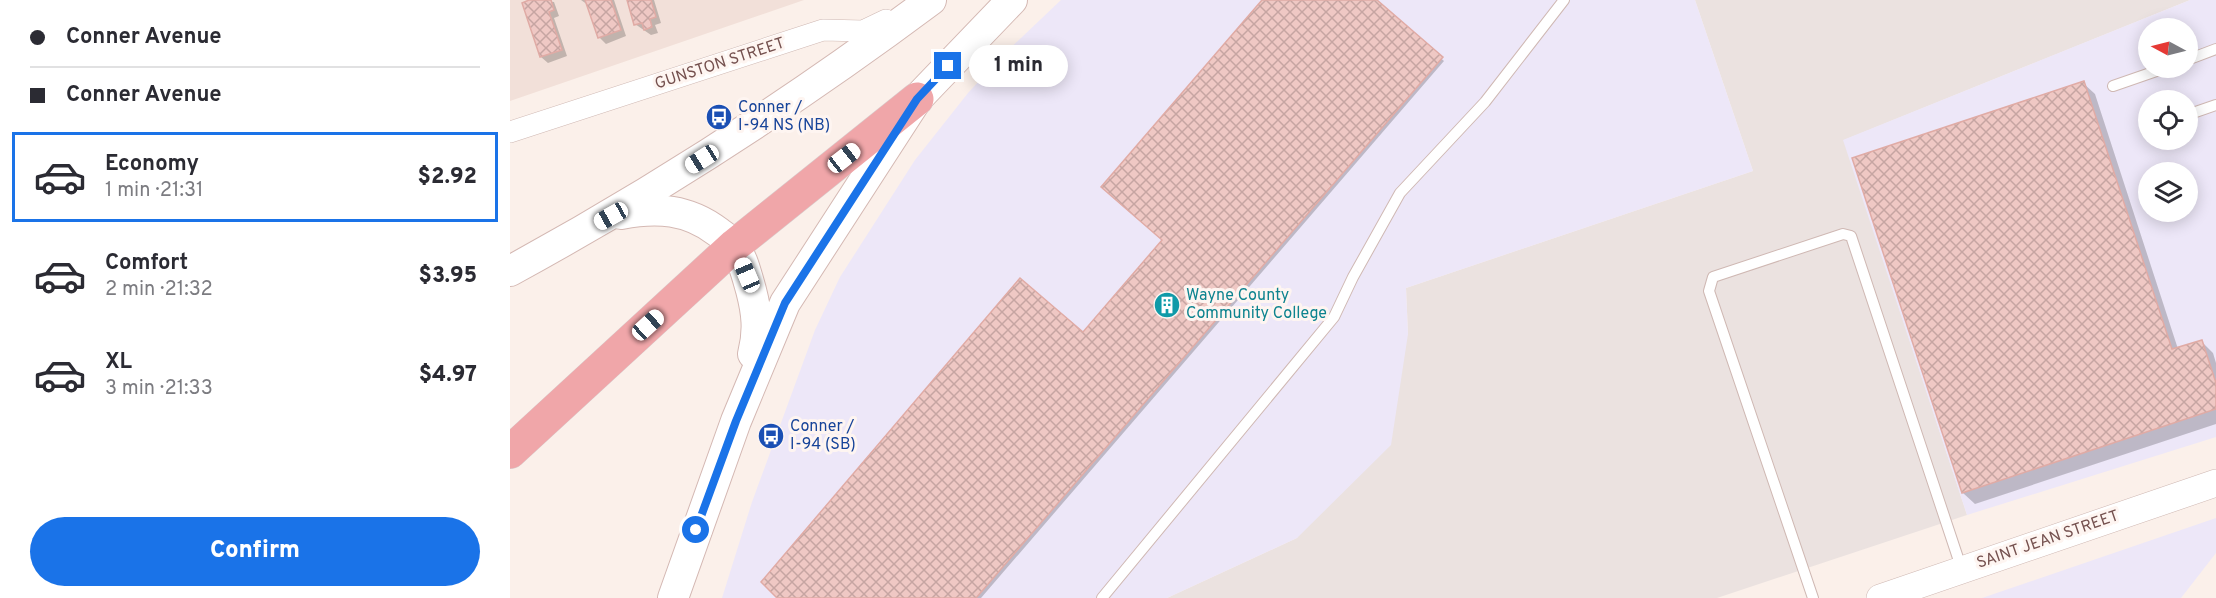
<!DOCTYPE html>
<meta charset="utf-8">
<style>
body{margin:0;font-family:Overpass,sans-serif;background:#f2f2f3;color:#2b2b33;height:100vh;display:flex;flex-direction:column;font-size:22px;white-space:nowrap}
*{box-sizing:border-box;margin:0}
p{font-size:20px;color:#7c7c81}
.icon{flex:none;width:33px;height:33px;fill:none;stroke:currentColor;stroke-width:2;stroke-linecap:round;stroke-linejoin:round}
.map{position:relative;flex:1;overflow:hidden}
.details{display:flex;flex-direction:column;background:#fff;width:510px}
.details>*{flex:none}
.guide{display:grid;align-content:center;height:132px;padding:0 30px;background:#fff}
.needle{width:39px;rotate:277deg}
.tools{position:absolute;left:1628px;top:18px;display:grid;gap:12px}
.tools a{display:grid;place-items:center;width:60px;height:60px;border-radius:50%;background:#fff;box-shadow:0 3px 15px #0003;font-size:30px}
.end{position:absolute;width:27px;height:27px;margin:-14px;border:8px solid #1a73e8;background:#fff;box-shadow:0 0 0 3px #fff}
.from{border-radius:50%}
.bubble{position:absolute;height:42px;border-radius:21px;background:#fff;box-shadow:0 3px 15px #0003;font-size:20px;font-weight:800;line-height:42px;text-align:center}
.car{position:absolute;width:18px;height:36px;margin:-18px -9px;border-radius:8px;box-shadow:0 0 4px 2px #0007;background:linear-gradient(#fff 24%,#345 0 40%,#fff 0 76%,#345 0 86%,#fff 0)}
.guide b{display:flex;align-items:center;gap:21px;height:57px;font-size:22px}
.guide b+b{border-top:2px solid #e1e1e2}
.guide i{width:15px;height:15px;background:#2b2b33}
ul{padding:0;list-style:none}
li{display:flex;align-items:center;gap:18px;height:90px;margin:0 12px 9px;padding:0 18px;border:3px solid transparent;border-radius:0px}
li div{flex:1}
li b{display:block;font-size:22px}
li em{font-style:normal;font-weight:800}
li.active{border-color:#1a73e8}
li>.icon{width:54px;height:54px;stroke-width:1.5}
.cta{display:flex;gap:12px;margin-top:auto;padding:12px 30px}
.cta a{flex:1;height:69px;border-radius:36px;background:#1a73e8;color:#fff;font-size:24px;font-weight:800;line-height:69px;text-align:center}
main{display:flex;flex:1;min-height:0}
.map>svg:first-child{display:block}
.residential{fill:#f2e0d9}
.industrial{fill:#ebe2e0}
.education{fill:#ede7f8;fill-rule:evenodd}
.shadow{fill:#0003}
.building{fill:url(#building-cross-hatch);stroke:#e0aba5;stroke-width:1.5}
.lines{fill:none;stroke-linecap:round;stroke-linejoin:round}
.service-casing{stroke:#cfb8b3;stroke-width:12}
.minor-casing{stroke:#cfb8b3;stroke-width:22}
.tertiary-casing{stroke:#cfb8b3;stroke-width:28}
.secondary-casing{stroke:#d4b8b3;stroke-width:32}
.motorway-casing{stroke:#d8cece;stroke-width:34}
.service{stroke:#fff;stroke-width:10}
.minor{stroke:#fff;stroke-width:21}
.tertiary{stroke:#fff;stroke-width:27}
.secondary{stroke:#fff;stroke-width:30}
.motorway{stroke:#f0a6a9;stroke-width:33}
.route{stroke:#1a73e8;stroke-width:8}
.labels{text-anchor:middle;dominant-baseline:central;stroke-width:6;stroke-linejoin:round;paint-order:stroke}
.street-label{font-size:16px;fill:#75514f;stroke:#fef5f1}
.transit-label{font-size:16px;fill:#164399;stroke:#fef5f1;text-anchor:start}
.culture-label{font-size:16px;fill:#0d838f;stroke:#fef5f1;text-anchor:start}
</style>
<main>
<section class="details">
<div class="guide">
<b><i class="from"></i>Conner Avenue</b>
<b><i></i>Conner Avenue</b>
</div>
<ul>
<li class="active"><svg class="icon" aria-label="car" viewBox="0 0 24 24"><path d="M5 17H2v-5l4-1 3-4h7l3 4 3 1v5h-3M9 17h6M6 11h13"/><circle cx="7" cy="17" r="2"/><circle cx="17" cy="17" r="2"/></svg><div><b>Economy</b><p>1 min · 21:31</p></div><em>$2.92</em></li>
<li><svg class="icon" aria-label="car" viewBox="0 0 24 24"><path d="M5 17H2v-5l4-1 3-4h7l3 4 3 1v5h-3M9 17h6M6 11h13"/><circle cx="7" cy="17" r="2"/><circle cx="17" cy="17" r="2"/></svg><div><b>Comfort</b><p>2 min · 21:32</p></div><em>$3.95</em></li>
<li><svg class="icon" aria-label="car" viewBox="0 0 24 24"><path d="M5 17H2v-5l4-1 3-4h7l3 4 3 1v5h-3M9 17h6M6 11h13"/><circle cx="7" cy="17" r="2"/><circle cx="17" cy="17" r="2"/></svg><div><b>XL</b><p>3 min · 21:33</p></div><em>$4.97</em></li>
</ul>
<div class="cta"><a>Confirm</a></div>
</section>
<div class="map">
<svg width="1706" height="598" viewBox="0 0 1706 598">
<defs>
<pattern id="building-cross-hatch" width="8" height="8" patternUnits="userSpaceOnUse" patternTransform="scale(1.5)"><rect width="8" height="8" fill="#efc8c4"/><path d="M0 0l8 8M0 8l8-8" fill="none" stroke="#c6a5a2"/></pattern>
</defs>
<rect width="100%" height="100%" fill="#fbf0ea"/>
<path class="residential" d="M0,0H294L0,101Z"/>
<path class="industrial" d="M1185,0H1680L1334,140L1457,515L1207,598H657L787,538L898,334L896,288L1243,171Z"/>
<g class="education">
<path d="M551,0H1185L1243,171L896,288L898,334L881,445L787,538L657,598H212L242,502L305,330L330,277L405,160L458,93L493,55Z"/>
<path d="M1680,0H1706V437L1457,515L1333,140ZM1638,28H1677V68H1638ZM1638,100H1677V140H1638ZM1638,172H1677V212H1638Z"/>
<path d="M1706,518V553L1671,598H1472Z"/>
</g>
<g class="shadow">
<path d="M24,0L44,2L49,16L44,18L57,56L38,63L31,57L14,4Z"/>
<path d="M71,0H104L116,36L96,44L89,37L78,5Z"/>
<path d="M118,0H144L151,23L145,25L148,33L141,35L125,24Z"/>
<path d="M754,0H865L934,61L471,598H269L573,334L654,240Z"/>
<path d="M1573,83L1585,94L1668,349L1691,341L1703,353L1706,363V424L1465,504L1453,493Z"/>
</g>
<g class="building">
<path d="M19,0H41L44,10L39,12L52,50L30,57L12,3Z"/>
<path d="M75,0H101L111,30L88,38Z"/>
<path d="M117,0H141L146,17L140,19L142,27L134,30L132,23L124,25Z"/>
<path d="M752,0H867L933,57L466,598H267L251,582L510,278L573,332L652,240L591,187Z"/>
<path d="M1574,81L1662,349L1692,340L1706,383V409L1452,493L1342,158Z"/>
</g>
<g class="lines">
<defs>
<g id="service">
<path d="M1677,60L1706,49"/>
<path d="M1603,86L1655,68"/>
<path d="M1677,115L1706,105"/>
<path d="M1636,129H1638"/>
<path d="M592,598L824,317L843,277L890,193L975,102L1054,0"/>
<path d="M1303,598L1199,291L1203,277L1333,234L1341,236L1452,570"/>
</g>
<path id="minor" d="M0,132L313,30L353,31L376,20"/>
<path id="tertiary" d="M1370,598L1706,483"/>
<g id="secondary">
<path d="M111,214C147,207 178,209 208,232C213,236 222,241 225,247C233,259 237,276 241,290C247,313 249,331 243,354"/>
<path d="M0,271C147,191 287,100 421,0"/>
<path d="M163,598L226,421L275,303L407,99L502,0"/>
</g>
<path id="motorway" d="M0,452L225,245L407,99"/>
</defs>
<use href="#service" class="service-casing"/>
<use href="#minor" class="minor-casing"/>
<use href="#tertiary" class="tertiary-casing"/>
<use href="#secondary" class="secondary-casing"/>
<use href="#motorway" class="motorway-casing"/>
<use href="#service" class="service"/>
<use href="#minor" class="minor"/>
<use href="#tertiary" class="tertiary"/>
<use href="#secondary" class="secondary"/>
<use href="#motorway" class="motorway"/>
</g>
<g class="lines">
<path class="route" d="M186,530L226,421L275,303L407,99L438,66"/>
</g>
<defs>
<symbol id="bus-disc" viewBox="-11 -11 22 22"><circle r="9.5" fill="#1a4fb4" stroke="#fef5f1"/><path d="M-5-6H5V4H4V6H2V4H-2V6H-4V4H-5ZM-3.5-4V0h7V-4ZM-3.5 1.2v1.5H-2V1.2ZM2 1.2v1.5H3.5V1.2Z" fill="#fff"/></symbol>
<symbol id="building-disc" viewBox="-11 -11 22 22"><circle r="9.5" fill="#0f9aa8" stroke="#fef5f1"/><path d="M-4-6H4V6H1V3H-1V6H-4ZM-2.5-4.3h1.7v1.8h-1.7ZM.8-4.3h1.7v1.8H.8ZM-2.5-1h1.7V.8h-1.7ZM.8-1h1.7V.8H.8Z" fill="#fff"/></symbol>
</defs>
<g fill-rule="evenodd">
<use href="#bus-disc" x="194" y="102" width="30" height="30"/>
<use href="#building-disc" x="642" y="290" width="30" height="30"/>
<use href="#bus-disc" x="246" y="421" width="30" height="30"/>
</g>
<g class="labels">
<g class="street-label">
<text transform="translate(210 64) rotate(-18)">GUNSTON STREET</text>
<text transform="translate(1538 540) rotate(-19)">SAINT JEAN STREET</text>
</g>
<g class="transit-label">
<text x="228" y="108">Conner /<tspan x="228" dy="18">I-94 NS (NB)</tspan></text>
<text x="280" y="427">Conner /<tspan x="280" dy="18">I-94 (SB)</tspan></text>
</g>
<g class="culture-label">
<text x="676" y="296">Wayne County<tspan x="676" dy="18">Community College</tspan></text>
</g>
</g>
</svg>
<div class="tools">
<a><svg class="needle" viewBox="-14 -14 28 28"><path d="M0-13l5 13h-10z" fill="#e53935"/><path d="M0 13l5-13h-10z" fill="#7c7c81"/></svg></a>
<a><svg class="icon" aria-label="locate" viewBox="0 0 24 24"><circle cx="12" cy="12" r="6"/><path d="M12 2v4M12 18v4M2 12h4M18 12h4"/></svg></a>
<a><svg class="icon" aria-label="layers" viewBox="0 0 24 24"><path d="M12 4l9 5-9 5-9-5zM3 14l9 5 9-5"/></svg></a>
</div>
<i class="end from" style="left:186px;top:530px"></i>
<i class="end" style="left:438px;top:66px"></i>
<div class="bubble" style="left:459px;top:45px;width:99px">1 min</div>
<i class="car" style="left:334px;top:158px;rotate:52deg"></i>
<i class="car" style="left:192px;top:159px;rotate:238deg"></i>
<i class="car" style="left:101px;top:216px;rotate:241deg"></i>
<i class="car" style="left:237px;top:275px;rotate:337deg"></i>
<i class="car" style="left:138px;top:325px;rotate:48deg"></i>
</div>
</main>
